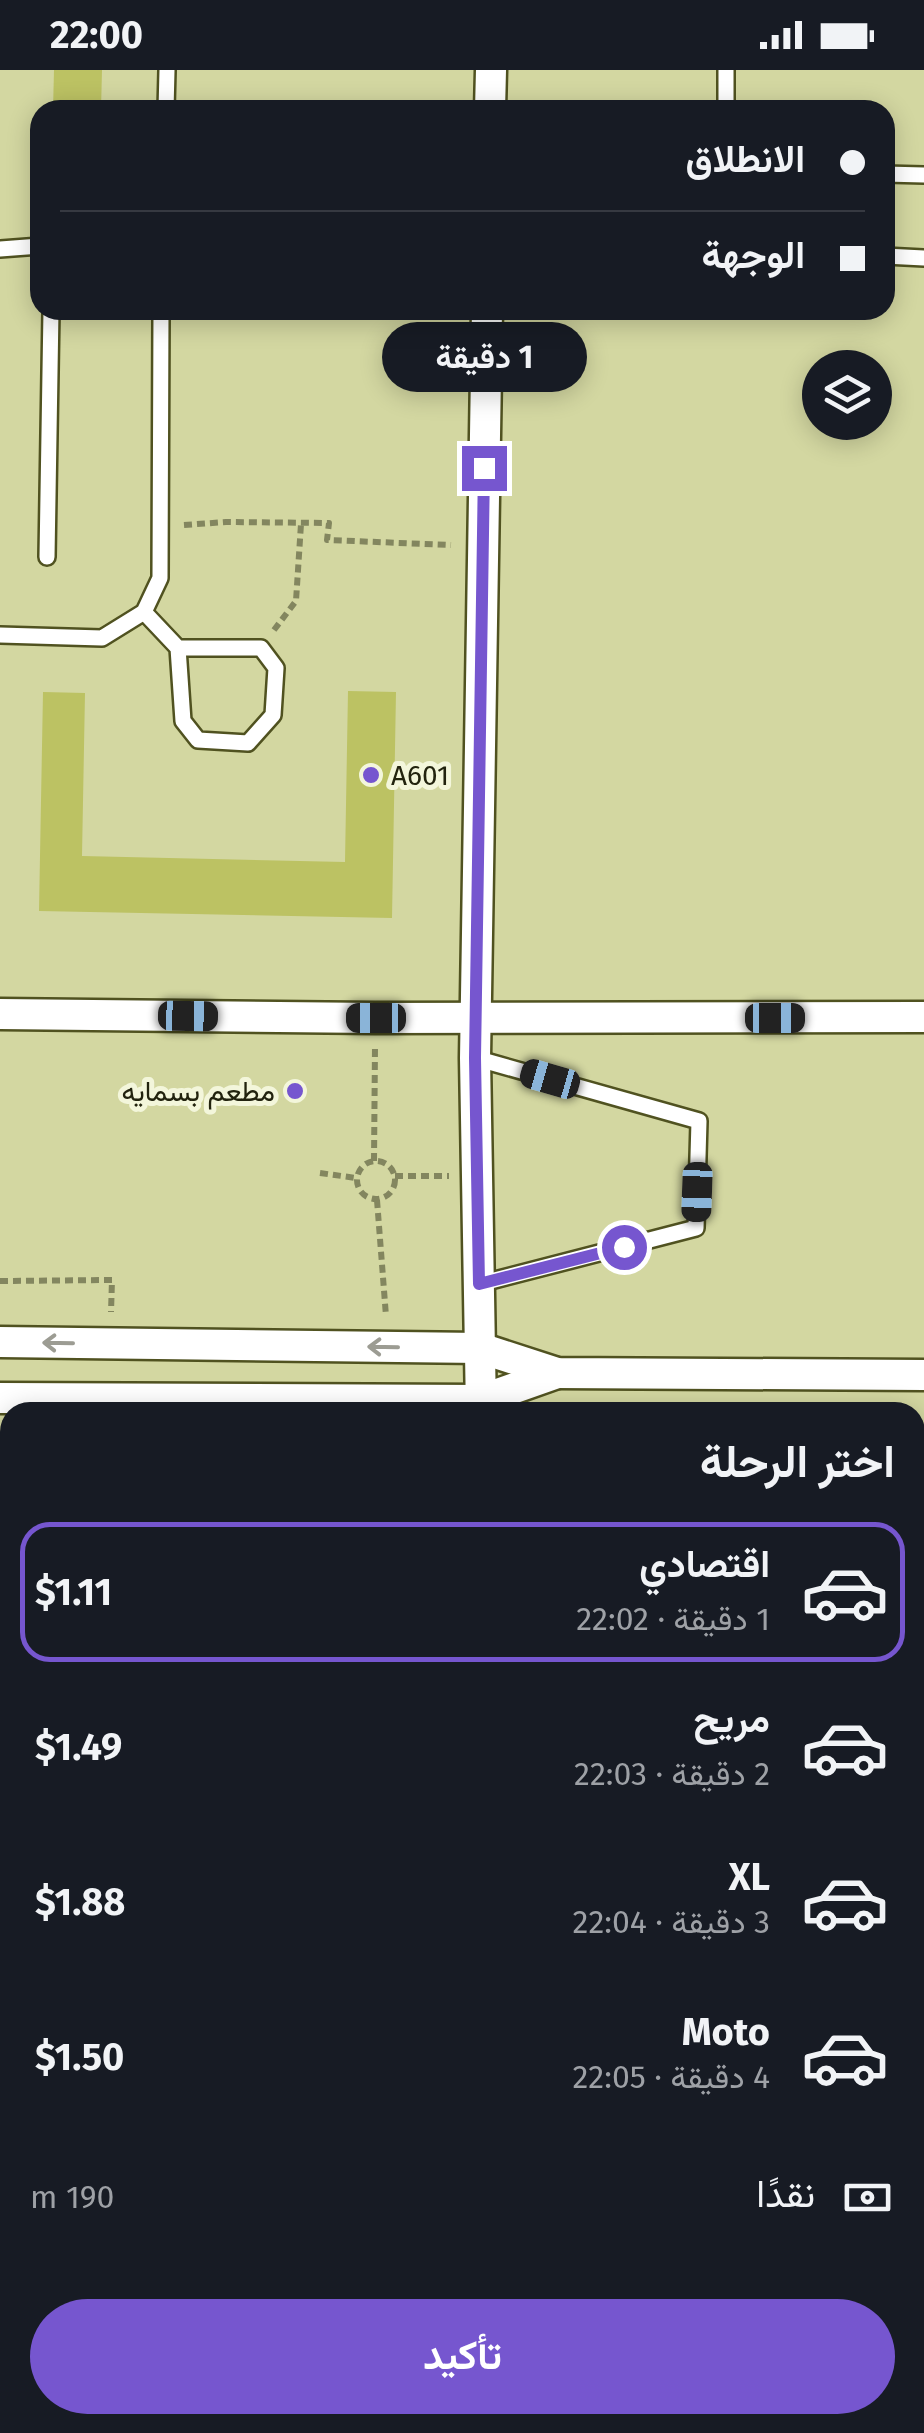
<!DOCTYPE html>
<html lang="ar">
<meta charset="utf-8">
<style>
body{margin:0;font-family:"Fira Sans",Vazirmatn,sans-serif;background:#20242c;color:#f1f3f6;direction:rtl;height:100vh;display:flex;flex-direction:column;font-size:38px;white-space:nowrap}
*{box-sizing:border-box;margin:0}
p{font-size:32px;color:#9ea1a6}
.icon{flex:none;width:55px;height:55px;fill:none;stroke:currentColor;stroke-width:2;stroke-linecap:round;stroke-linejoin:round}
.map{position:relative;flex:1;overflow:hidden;direction:ltr}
.details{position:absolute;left:0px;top:1332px;width:925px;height:1032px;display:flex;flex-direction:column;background:#171b24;border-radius:30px 30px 0 0;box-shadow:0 5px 25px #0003;direction:rtl}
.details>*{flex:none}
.guide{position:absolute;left:30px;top:30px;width:865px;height:220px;border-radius:30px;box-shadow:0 5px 25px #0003;direction:rtl;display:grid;align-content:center;height:220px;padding:0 30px;background:#171b24}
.buttons{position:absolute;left:802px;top:280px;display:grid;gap:20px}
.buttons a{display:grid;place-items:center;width:90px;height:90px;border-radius:50%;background:#171b24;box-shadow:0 5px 25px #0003;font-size:50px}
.end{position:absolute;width:45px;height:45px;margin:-22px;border:12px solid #7656cf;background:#fff;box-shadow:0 0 0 5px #fff}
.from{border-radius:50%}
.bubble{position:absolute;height:70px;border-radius:35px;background:#171b24;box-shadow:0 5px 25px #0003;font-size:32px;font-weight:700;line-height:70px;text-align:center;direction:rtl}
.car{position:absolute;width:30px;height:60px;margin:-30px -15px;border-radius:12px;box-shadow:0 0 8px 2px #0007;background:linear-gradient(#222 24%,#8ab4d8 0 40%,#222 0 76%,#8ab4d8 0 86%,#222 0)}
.guide b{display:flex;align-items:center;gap:35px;height:95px;font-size:38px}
.guide b+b{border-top:2px solid #363941}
.guide i{width:25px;height:25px;background:#f1f3f6}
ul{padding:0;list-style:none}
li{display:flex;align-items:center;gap:30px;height:140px;margin:0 20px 15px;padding:0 10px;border:5px solid transparent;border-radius:30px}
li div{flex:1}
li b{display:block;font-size:38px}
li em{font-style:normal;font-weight:700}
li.active{border-color:#7656cf}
li>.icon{width:90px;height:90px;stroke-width:1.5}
h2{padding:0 30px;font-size:45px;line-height:120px}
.pay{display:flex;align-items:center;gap:25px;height:110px;padding:0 30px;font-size:38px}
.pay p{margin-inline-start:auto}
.cta{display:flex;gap:20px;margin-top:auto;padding:20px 30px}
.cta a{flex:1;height:115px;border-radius:60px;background:#7656cf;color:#fff;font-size:40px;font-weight:700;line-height:115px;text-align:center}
.status{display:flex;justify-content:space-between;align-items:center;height:70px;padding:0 50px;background:#171b24;direction:ltr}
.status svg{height:28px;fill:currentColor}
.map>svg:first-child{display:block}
.building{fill:#bcc263}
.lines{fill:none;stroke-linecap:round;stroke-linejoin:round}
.lane-casing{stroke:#505220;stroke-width:20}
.street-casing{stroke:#505220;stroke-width:35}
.path{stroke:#83865f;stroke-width:6;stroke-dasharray:8 5;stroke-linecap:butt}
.lane{stroke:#fff;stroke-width:15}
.street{stroke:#fff;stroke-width:30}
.oneway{stroke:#9c9c93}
.route{stroke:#7656cf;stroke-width:12}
.poi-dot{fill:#7656cf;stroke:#f3f6db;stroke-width:4}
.labels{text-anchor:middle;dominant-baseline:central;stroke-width:10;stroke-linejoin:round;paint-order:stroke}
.poi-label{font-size:28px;fill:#22230e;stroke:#f3f6db;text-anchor:start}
</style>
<div class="status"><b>22:00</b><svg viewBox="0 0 49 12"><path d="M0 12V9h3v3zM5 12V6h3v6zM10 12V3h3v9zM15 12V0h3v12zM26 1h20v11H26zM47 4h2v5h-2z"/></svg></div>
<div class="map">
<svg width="924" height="2363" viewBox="0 0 924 2363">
<rect width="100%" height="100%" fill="#d3d7a1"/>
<g class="building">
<path d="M54,0H102L101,40H53Z"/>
<path d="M348,621L396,622L392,848L39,841L43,622L85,623L82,786L345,792Z"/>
<path d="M915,2199H924V2363H892L891,2355H915Z"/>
<path d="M30,2355H71V2363H29Z"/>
<rect x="334" y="2355" width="48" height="8"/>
</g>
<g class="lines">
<defs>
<g id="lane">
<path d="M726,0V40"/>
<path d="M166,40L167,0"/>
<path d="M885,104L924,105"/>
<path d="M0,179L40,176"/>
<path d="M885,186L924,188"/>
<path d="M47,487L51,240"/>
<path d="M144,542L178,578L183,651L198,670L248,673L273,645L276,598L261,578H178"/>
<path d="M0,565L102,568L144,542L160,508L161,240"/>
<path d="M475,988L699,1051L696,1158L479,1214"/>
<path d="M0,1406L10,1404"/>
<path d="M0,1501L10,1504"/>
<path d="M254,2355L258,2363"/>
<path d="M167,2363L169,2355"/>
</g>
<g id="street">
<path d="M490,40L491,0"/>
<path d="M0,944L375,948L924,947"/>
<path d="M0,1272L480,1278L557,1303L924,1305"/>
<path d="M0,1328L481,1330L557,1303"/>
<path d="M481,1342L475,988L487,240"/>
<path d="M0,1602H10"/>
<path d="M0,2067H10"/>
<path d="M915,2080H924"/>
<path d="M471,2363V2355"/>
</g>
</defs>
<use href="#lane" class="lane-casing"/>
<use href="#street" class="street-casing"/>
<g class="path">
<path d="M184,455L226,452L329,453L327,470L451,475"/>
<path d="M274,560L296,531L301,454"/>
<circle cx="376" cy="1110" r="19"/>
<path d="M374,1091L375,977"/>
<path d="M320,1103L356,1108"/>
<path d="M395,1106H449"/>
<path d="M377,1130L386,1246"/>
<path d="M0,1211L112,1210L111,1242"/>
</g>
<use href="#lane" class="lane"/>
<use href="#street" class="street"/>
</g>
<defs><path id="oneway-shaft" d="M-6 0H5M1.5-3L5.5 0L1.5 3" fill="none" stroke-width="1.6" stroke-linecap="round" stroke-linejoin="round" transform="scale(2.5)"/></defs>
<g class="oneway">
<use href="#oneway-shaft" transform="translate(58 1273) rotate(-179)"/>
<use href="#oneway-shaft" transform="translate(383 1277) rotate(-179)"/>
</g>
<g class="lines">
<path class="route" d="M484,398L475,988L479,1214L624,1177"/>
</g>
<g class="poi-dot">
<circle cx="371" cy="705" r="10"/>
<circle cx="295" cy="1021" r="10"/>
</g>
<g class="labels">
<g class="poi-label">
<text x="391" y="705">A601</text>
<text x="275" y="1021" text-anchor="end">مطعم بسمايه</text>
</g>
</g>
</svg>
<div class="buttons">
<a><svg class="icon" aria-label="layers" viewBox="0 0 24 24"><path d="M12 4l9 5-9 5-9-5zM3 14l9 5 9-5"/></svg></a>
</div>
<i class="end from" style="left:624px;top:1177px"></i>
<i class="end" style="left:484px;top:398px"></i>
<div class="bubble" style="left:382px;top:252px;width:205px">1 دقيقة</div>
<i class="car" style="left:188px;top:946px;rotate:91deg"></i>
<i class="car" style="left:376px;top:948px;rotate:270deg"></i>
<i class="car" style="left:775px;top:948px;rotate:90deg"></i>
<i class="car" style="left:550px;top:1009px;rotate:286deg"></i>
<i class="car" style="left:697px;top:1122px;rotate:182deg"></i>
<div class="guide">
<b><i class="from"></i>الانطلاق</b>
<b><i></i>الوجهة</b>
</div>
<section class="details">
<h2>اختر الرحلة</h2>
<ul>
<li class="active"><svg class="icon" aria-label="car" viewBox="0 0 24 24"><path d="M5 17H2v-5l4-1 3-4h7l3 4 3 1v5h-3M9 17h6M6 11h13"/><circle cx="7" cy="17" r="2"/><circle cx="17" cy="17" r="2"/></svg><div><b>اقتصادي</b><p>1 دقيقة · 22:02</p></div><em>$1.11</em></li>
<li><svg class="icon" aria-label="car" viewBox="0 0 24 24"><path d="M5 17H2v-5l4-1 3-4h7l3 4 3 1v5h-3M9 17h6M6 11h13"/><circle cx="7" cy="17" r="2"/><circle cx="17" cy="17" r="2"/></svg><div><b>مريح</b><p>2 دقيقة · 22:03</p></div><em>$1.49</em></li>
<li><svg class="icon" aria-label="car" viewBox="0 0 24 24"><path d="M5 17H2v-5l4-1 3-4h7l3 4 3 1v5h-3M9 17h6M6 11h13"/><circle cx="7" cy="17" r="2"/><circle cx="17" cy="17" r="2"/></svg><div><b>XL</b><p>3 دقيقة · 22:04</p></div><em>$1.88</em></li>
<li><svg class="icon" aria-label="car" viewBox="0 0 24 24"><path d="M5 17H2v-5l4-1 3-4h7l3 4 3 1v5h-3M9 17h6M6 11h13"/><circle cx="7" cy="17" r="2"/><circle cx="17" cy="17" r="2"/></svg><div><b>Moto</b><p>4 دقيقة · 22:05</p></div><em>$1.50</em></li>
</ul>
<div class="pay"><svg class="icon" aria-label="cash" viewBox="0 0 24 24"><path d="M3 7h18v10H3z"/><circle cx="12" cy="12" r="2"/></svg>نقدًا<p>190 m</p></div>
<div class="cta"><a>تأكيد</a></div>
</section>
</div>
